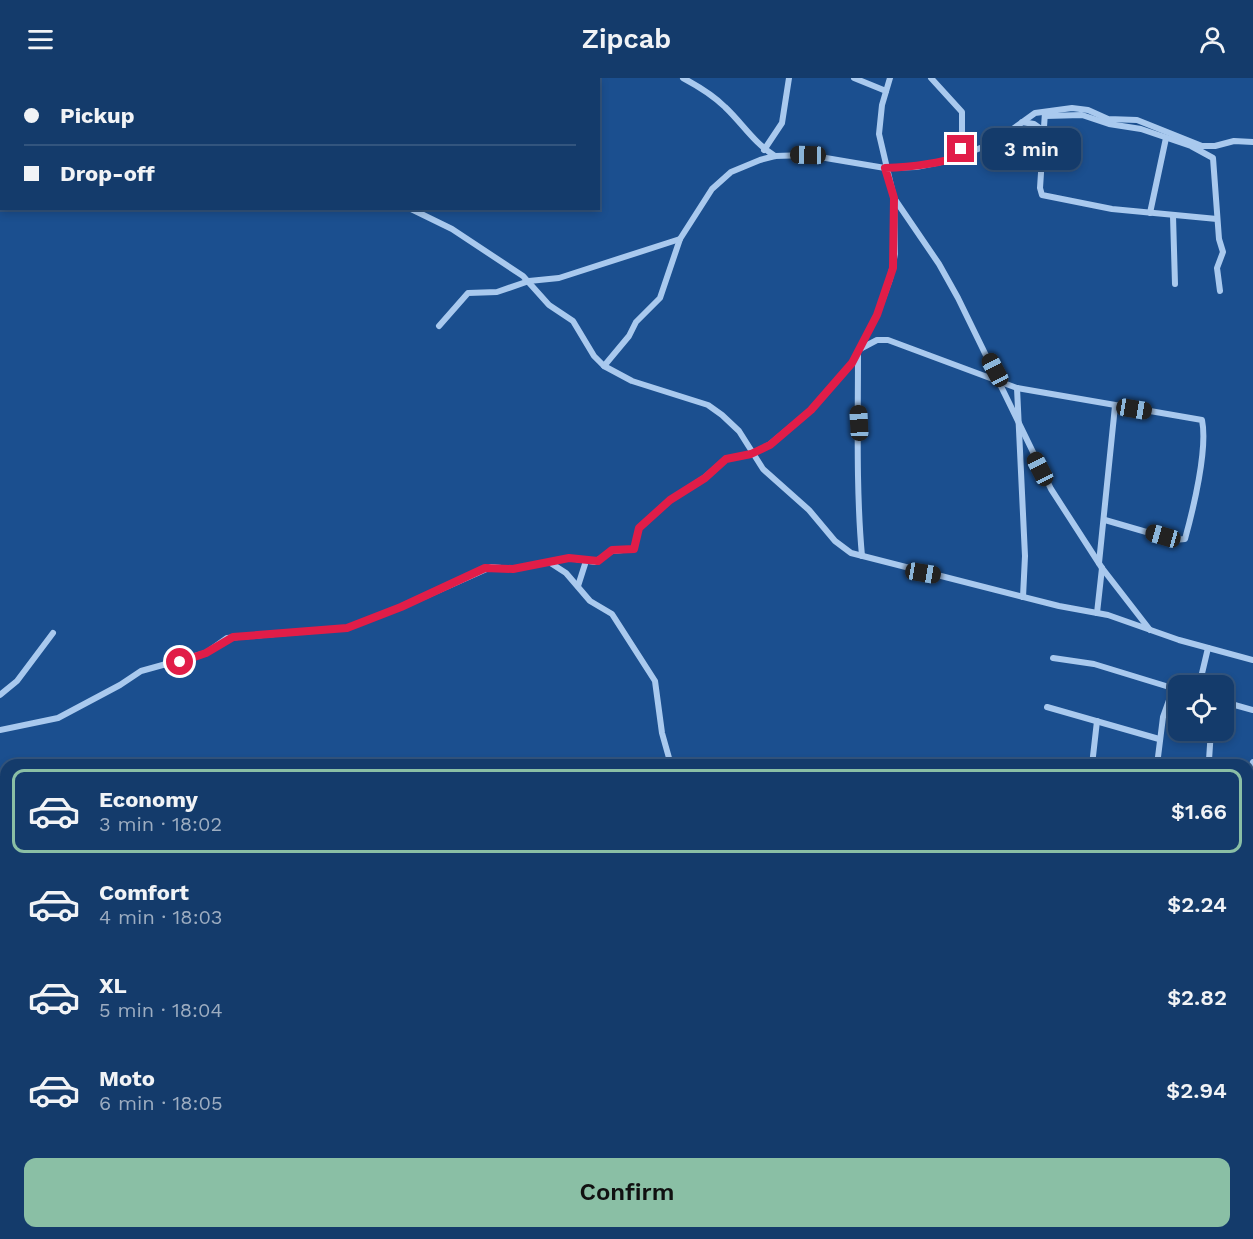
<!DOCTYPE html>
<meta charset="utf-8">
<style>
body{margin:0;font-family:"Work Sans",sans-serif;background:#1d4271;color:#f1f3f6;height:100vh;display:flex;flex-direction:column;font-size:22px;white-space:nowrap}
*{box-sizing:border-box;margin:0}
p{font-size:20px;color:#9dadc1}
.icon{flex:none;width:33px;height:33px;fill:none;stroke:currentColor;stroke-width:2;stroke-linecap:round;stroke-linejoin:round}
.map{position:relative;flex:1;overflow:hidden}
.drawer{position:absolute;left:0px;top:681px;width:1254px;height:480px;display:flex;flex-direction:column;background:#143b6b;border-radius:18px 18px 0 0;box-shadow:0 3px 9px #0003,0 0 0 2px #33557e}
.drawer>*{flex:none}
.banner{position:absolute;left:0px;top:0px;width:600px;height:132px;box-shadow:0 3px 9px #0003,0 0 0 2px #33557e;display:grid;align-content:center;height:132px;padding:0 24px;background:#143b6b}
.fabs{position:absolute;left:1168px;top:597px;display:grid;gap:12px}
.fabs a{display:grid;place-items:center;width:66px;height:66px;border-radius:12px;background:#143b6b;box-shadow:0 3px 9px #0003,0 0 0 2px #33557e;font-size:30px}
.end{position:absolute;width:27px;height:27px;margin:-14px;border:8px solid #e11d48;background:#fff;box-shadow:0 0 0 3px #fff}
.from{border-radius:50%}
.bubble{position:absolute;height:42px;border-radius:12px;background:#143b6b;box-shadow:0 3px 9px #0003,0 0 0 2px #33557e;font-size:20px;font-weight:600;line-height:42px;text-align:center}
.car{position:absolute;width:18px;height:36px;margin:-18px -9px;border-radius:8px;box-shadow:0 0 4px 2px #0007;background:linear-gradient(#222 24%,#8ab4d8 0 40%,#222 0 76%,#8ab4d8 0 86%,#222 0)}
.banner b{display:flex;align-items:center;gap:21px;height:57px;font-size:22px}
.banner b+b{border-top:2px solid #33557e}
.banner i{width:15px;height:15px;background:#f1f3f6}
ul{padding:10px 0 0;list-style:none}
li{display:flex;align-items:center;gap:18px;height:84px;margin:0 12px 9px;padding:0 12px;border:3px solid transparent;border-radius:12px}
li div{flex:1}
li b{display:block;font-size:22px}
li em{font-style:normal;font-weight:600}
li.current{border-color:#8abfa5}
li>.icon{width:54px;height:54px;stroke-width:1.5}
.cta{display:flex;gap:12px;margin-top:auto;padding:12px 24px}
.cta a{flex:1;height:69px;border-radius:12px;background:#8abfa5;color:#111;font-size:24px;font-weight:600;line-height:69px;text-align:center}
header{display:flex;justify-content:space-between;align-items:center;height:78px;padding:0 24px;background:#143b6b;font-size:27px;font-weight:600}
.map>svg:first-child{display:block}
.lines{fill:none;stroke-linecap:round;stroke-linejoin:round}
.minor{stroke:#a9c9ee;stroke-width:6}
.route{stroke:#e11d48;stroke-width:8}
</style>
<header><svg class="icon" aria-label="menu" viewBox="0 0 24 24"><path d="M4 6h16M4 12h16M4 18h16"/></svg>Zipcab<svg class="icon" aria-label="person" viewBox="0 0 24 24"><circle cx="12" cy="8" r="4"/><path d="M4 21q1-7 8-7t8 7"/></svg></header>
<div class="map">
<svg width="1253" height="1161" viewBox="0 0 1253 1161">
<rect width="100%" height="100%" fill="#1b4f8f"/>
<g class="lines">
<g class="minor">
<path d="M204,0L206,2"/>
<path d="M683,0C698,8 713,17 725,29C743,46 753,64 775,78"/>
<path d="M854,0L886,13"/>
<path d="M890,0L882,27L879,56L894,120L939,186L958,220L1051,411L1102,490L1150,552"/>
<path d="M931,0L962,34V78"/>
<path d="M331,2L332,0"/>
<path d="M399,2L400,0"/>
<path d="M1045,34L1040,110L1042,117L1112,131L1217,141"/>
<path d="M1045,38L1082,37L1109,46L1141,51L1191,68L1213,80L1219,161L1223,174L1217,190L1220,213"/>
<path d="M1022,44L1034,46L1044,53"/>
<path d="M764,72L782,45L789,0"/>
<path d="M409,130L452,151L523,198L549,227L573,243L594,278L604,288L632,303L708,327L722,337L739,353L763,391L809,432L835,463L851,475L1059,528L1108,537L1179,562L1253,582"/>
<path d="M1150,135L1166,60"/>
<path d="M1173,138L1175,206"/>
<path d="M439,248L468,215L497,214L529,203L559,200L680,161"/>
<path d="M860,271L877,262H888L1017,310L1202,342C1208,371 1193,432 1185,461L1174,462L1105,442"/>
<path d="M858,276C858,344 856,412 862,478"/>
<path d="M604,288L629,258L636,244L660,220L680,161L712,111L731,94L760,82L775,78L808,77L885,90L916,89L951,82L995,64L1035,35L1072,30L1088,32L1108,41L1137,42L1202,68H1215L1234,63L1253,64"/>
<path d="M1017,310L1025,478L1023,519"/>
<path d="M549,484L566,495L590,523L612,536L655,603L662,655L671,687"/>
<path d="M1099,485L1115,328"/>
<path d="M578,508L586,483"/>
<path d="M1097,535L1102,490"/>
<path d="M1053,580L1094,586L1179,612"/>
<path d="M1199,608L1208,570"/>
<path d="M0,617L17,603L53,555"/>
<path d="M1224,624L1253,632"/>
<path d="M1047,629L1159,661"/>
<path d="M0,652L58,640L120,607L141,593L206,575L227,560L347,550L401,529L491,489L513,491L569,480L595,484L612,473L634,471L639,450L670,422L704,400L726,381L751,376L769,367L811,332L852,285L877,237L890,201L895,176L894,120"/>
<path d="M1211,652L1209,682L1225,687"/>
<path d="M1092,687L1097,643"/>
<path d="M1157,687L1163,639L1173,611"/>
<path d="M1248,695L1253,684"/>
<path d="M1248,745L1253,746"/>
<path d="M1248,794L1253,795"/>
<path d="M0,815H6"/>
<path d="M1248,867L1253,866"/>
<path d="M1248,913H1253"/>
<path d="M0,943H6"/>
<path d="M1248,964L1253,963"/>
<path d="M0,1128L6,1127"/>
<path d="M31,1155L32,1161"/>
<path d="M257,1155L273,1161"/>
<path d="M639,1155V1161"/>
<path d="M164,1161V1155"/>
<path d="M249,1161V1155"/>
</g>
</g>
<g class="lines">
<path class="route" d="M180,584L206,575L233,559L347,550L401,529L485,490L513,491L569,480L598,483L612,472L634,471L639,450L670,422L705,400L726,381L751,376L770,367L811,332L852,285L877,237L893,190L894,120L885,90C912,89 937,86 962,78L961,71"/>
</g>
</svg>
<div class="fabs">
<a><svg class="icon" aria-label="locate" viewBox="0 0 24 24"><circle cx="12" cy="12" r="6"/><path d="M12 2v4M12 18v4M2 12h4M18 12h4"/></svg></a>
</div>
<i class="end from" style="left:180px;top:584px"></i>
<i class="end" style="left:961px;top:71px"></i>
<div class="bubble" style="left:982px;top:50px;width:99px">3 min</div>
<i class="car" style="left:808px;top:77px;rotate:271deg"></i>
<i class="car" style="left:995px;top:292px;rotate:332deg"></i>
<i class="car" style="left:1134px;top:331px;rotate:99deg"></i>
<i class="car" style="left:859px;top:345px;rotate:357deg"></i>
<i class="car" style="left:1040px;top:391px;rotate:333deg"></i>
<i class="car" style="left:1163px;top:458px;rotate:286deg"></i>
<i class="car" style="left:923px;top:495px;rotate:99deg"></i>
<div class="banner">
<b><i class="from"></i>Pickup</b>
<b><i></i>Drop-off</b>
</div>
<section class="drawer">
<ul>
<li class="current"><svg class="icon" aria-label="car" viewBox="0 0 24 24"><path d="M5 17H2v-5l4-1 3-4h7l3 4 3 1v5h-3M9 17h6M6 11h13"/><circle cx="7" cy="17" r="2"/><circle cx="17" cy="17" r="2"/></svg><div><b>Economy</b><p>3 min · 18:02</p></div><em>$1.66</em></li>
<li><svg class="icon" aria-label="car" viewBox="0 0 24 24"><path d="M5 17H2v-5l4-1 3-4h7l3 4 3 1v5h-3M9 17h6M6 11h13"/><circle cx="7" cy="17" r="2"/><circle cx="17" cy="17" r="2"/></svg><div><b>Comfort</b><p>4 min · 18:03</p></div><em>$2.24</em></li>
<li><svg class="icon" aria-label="car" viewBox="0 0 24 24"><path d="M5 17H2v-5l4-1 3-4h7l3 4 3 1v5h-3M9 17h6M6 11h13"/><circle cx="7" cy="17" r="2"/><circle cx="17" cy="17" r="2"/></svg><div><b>XL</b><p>5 min · 18:04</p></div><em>$2.82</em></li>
<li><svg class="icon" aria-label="car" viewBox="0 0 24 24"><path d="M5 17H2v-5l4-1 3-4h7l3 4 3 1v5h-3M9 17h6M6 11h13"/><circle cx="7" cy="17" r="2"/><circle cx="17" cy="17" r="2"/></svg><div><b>Moto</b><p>6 min · 18:05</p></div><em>$2.94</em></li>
</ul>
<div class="cta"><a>Confirm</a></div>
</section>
</div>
